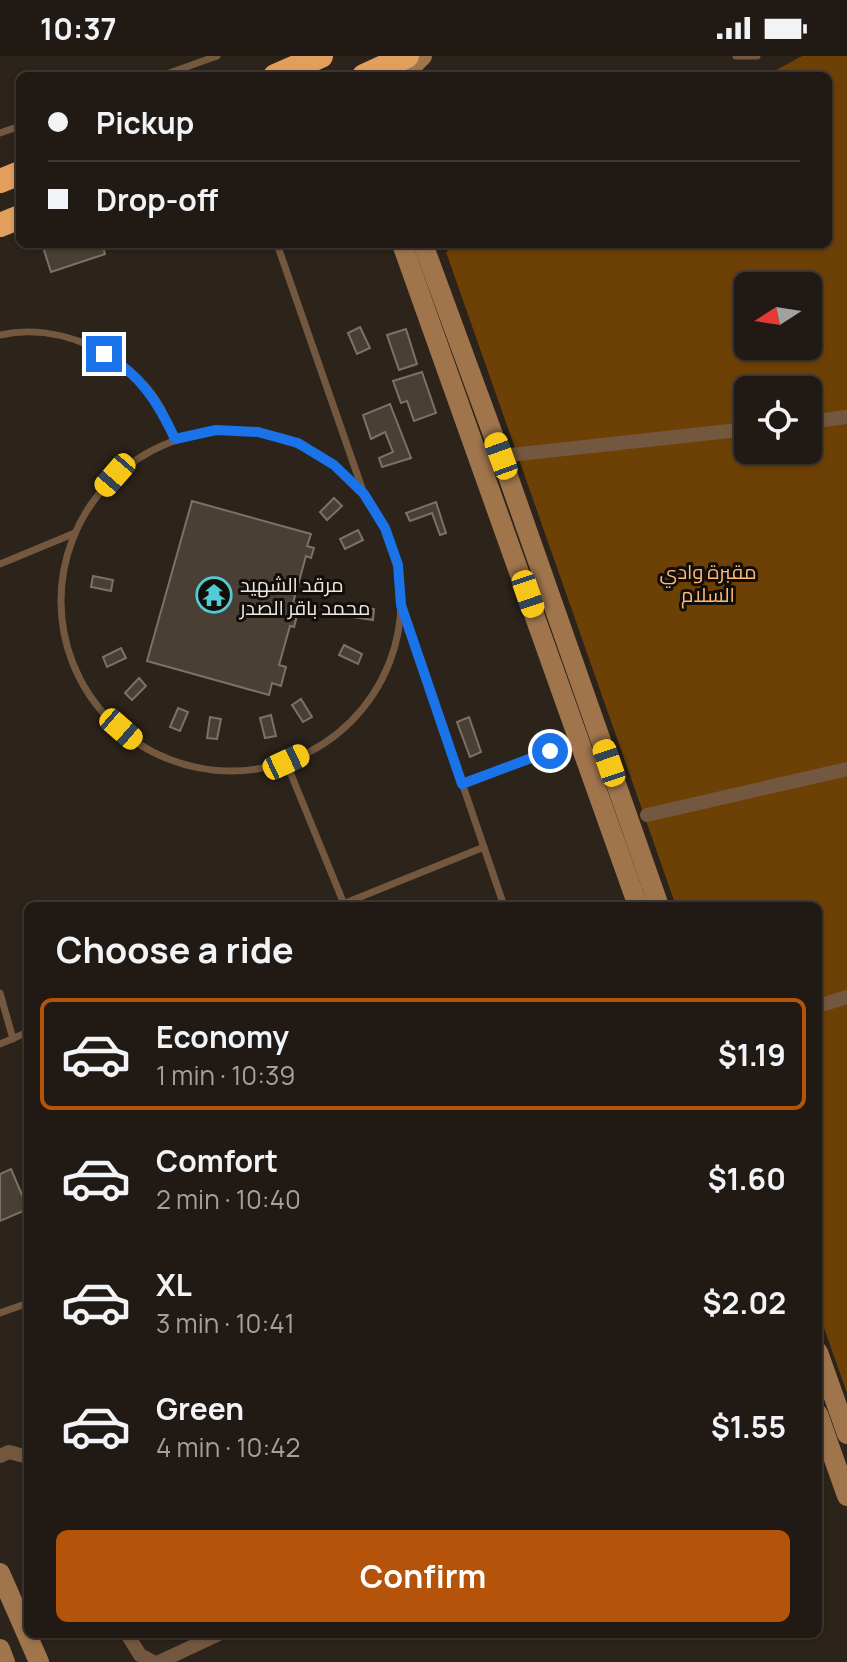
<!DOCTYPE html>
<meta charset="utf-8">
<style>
body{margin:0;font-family:Manrope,Cairo,sans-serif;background:#2d2722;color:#f1f3f6;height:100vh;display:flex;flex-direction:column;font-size:30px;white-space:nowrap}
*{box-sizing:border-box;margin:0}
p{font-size:26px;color:#a2a1a0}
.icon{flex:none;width:44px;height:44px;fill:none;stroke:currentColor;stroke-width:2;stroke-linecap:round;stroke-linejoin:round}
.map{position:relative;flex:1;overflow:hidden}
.details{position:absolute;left:24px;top:846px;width:798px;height:736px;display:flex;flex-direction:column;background:#211a14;border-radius:12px;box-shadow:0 2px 6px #0004,0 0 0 2px #3e3834}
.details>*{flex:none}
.top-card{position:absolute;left:16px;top:16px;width:816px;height:176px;border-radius:12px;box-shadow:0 2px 6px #0004,0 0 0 2px #3e3834;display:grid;align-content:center;height:176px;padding:0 32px;background:#211a14}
.needle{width:52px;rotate:258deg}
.fabs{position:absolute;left:734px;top:216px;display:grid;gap:16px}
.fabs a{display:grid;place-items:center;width:88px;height:88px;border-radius:12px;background:#211a14;box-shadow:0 2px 6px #0004,0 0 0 2px #3e3834;font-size:40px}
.end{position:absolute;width:36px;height:36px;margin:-18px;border:10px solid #1a73e8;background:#fff;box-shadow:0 0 0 4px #fff}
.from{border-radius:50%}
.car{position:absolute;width:24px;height:48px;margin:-24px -12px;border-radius:10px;box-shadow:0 0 6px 2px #0007;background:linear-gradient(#f5c518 24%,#345 0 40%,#f5c518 0 76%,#345 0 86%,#f5c518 0)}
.top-card b{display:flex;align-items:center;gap:28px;height:76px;font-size:30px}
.top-card b+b{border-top:2px solid #3e3834}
.top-card i{width:20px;height:20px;background:#f1f3f6}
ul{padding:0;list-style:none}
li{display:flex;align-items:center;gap:24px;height:112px;margin:0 16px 12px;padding:0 16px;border:4px solid transparent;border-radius:12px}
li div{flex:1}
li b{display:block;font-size:30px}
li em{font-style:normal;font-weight:700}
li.active{border-color:#b45309}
li>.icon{width:72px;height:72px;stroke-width:1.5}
h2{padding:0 32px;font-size:36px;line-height:96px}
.cta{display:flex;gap:16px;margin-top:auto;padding:16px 32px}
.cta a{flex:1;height:92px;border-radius:12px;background:#b45309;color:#fff;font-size:32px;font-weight:700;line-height:92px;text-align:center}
.status{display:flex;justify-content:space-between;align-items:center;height:56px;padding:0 40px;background:#211a14;direction:ltr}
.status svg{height:22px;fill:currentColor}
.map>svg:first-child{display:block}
.green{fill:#6d4006;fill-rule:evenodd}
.building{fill:#4a3f35;stroke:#7d7167;stroke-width:2}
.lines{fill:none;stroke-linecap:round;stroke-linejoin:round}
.lane{stroke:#73583f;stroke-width:7}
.street{stroke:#73583f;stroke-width:14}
.secondary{stroke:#a0754c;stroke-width:20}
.highway{stroke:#e19e5c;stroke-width:24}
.route{stroke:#1a73e8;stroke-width:10}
.labels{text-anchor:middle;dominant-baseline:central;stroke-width:6;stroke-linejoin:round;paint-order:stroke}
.park-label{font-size:20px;fill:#feb976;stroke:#110d09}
.poi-label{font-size:20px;fill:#ede6e0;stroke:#110d09;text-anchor:start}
</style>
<div class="status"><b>10:37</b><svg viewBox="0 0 49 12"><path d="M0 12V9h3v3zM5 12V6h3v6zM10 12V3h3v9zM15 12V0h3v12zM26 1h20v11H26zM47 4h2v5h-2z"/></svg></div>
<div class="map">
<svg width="847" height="1606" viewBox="0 0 847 1606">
<rect width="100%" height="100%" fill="#2c231a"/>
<path class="green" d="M802,0H847V1337L818,1255V850H676L446,196L459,188H828V20H765ZM748,230H808V290H748ZM748,334H808V394H748Z"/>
<g class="building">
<path d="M42,188H102L105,198L51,216Z"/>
<path d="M360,271L370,292L357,298L348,277Z"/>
<path d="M406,273L417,308L399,314L387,279Z"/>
<path d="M422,316L436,357L414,365L407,345L401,347L393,325Z"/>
<path d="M390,348L411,402L382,411L379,402L393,396L385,376L371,383L363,359Z"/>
<path d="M334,442L342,450L327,464L320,456Z"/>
<path d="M192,445L311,478L307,490L314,492L311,502L306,500L293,547L300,549L294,571L290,570L279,609L286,611L281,630L272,627L269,639L147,605Z"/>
<path d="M436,446L446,477L440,479L432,457L410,465L406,457Z"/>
<path d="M358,474L363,484L345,493L340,483Z"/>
<path d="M93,520L113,524L111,535L91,531Z"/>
<path d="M354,550L374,553L373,564L352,561Z"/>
<path d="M344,589L362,598L358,608L339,599Z"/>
<path d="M121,592L126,602L107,611L103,601Z"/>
<path d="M139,622L146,630L132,644L125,637Z"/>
<path d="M301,643L312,661L303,666L292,649Z"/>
<path d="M178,652L188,656L180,675L170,671Z"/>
<path d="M271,659L276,680L265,682L260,662Z"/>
<path d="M210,661L221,663L217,683L207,682Z"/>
<path d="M469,661L481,696L470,701L457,666Z"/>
<path d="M11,1113L28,1153L0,1165V1118Z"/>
</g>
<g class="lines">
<g class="lane">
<path d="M736,0H757"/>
<path d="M161,20L217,0"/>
<path d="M0,77L20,70"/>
<path d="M277,188L363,435"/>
<path d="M0,279C59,266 129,297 160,350C166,360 170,372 175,383"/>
<circle cx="231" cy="545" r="170"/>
<path d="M0,508L75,477"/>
<path d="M402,551L504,850"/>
<path d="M286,706L344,848"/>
<path d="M462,728L578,685"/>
<path d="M338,850L484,791"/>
<path d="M0,937L13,983"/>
<path d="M0,988L28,976"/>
<path d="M0,1257L28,1247"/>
</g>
<g class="street">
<path d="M808,366L847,361"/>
<path d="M501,400L748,373"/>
<path d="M647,759L847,713"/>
<path d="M818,950L847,941"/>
<path d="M0,1400L9,1396L28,1401"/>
<path d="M127,1578L140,1599L153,1606"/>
<path d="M159,1606L219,1578"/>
</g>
<g class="secondary">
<path d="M402,20L422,0"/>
<path d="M402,188L638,850"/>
<path d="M423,188L502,403L659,850"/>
<path d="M818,1296L847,1378"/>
<path d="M818,1358L847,1440"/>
<path d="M0,1517L39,1606"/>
<path d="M0,1593L5,1606"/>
</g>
<g class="highway">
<path d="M275,20L321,0"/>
<path d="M364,20L407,0"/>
<path d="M0,125L20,117"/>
<path d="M0,169L20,161"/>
</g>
</g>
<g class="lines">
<path class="route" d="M104,298C140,318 158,346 175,383L216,374L258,376L298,387L334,409L364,438L385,472L398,509L401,549L462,728L550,695"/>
</g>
<defs>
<symbol id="temple-ring" viewBox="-11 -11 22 22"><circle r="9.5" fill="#110d09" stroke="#51ccd4" stroke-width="1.5"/><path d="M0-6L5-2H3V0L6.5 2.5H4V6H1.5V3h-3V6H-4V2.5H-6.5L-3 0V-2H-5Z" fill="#51ccd4"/></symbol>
</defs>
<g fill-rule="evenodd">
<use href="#temple-ring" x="194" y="519" width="40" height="40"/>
</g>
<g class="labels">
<g class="park-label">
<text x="708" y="515">مقبرة وادي<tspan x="708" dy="23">السلام</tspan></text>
</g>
<g class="poi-label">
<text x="240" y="528">مرقد الشهيد<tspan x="240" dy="23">محمد باقر الصدر</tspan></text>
</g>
</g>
</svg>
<div class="fabs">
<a><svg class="needle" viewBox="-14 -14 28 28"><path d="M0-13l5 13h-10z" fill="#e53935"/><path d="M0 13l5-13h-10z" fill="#a2a1a0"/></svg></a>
<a><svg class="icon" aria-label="locate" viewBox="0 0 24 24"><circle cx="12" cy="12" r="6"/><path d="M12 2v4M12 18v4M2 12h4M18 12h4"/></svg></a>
</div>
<i class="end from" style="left:550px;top:695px"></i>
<i class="end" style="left:104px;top:298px"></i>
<i class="car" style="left:501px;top:400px;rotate:340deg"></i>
<i class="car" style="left:115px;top:419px;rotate:221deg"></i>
<i class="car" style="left:528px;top:538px;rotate:161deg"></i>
<i class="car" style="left:121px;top:673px;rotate:131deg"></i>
<i class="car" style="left:286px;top:706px;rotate:65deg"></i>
<i class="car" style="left:609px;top:707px;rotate:341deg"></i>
<div class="top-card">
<b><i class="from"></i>Pickup</b>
<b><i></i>Drop-off</b>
</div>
<section class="details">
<h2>Choose a ride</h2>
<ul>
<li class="active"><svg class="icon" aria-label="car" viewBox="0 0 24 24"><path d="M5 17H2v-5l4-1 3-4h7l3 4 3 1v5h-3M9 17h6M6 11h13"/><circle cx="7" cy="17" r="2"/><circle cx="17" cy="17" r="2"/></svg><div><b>Economy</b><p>1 min · 10:39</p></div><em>$1.19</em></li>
<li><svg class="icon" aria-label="car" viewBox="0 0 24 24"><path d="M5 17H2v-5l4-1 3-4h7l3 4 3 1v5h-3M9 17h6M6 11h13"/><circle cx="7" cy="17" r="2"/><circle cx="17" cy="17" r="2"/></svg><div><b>Comfort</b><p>2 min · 10:40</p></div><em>$1.60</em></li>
<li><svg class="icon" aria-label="car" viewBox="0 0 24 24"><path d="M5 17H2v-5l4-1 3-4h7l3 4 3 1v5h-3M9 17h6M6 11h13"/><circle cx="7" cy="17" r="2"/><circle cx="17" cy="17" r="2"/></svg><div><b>XL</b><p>3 min · 10:41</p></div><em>$2.02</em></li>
<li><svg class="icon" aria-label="car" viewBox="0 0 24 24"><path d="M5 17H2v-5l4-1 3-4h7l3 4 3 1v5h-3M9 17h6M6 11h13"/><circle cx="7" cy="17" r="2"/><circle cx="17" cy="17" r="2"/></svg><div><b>Green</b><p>4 min · 10:42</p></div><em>$1.55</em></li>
</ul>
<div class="cta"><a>Confirm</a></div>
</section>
</div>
